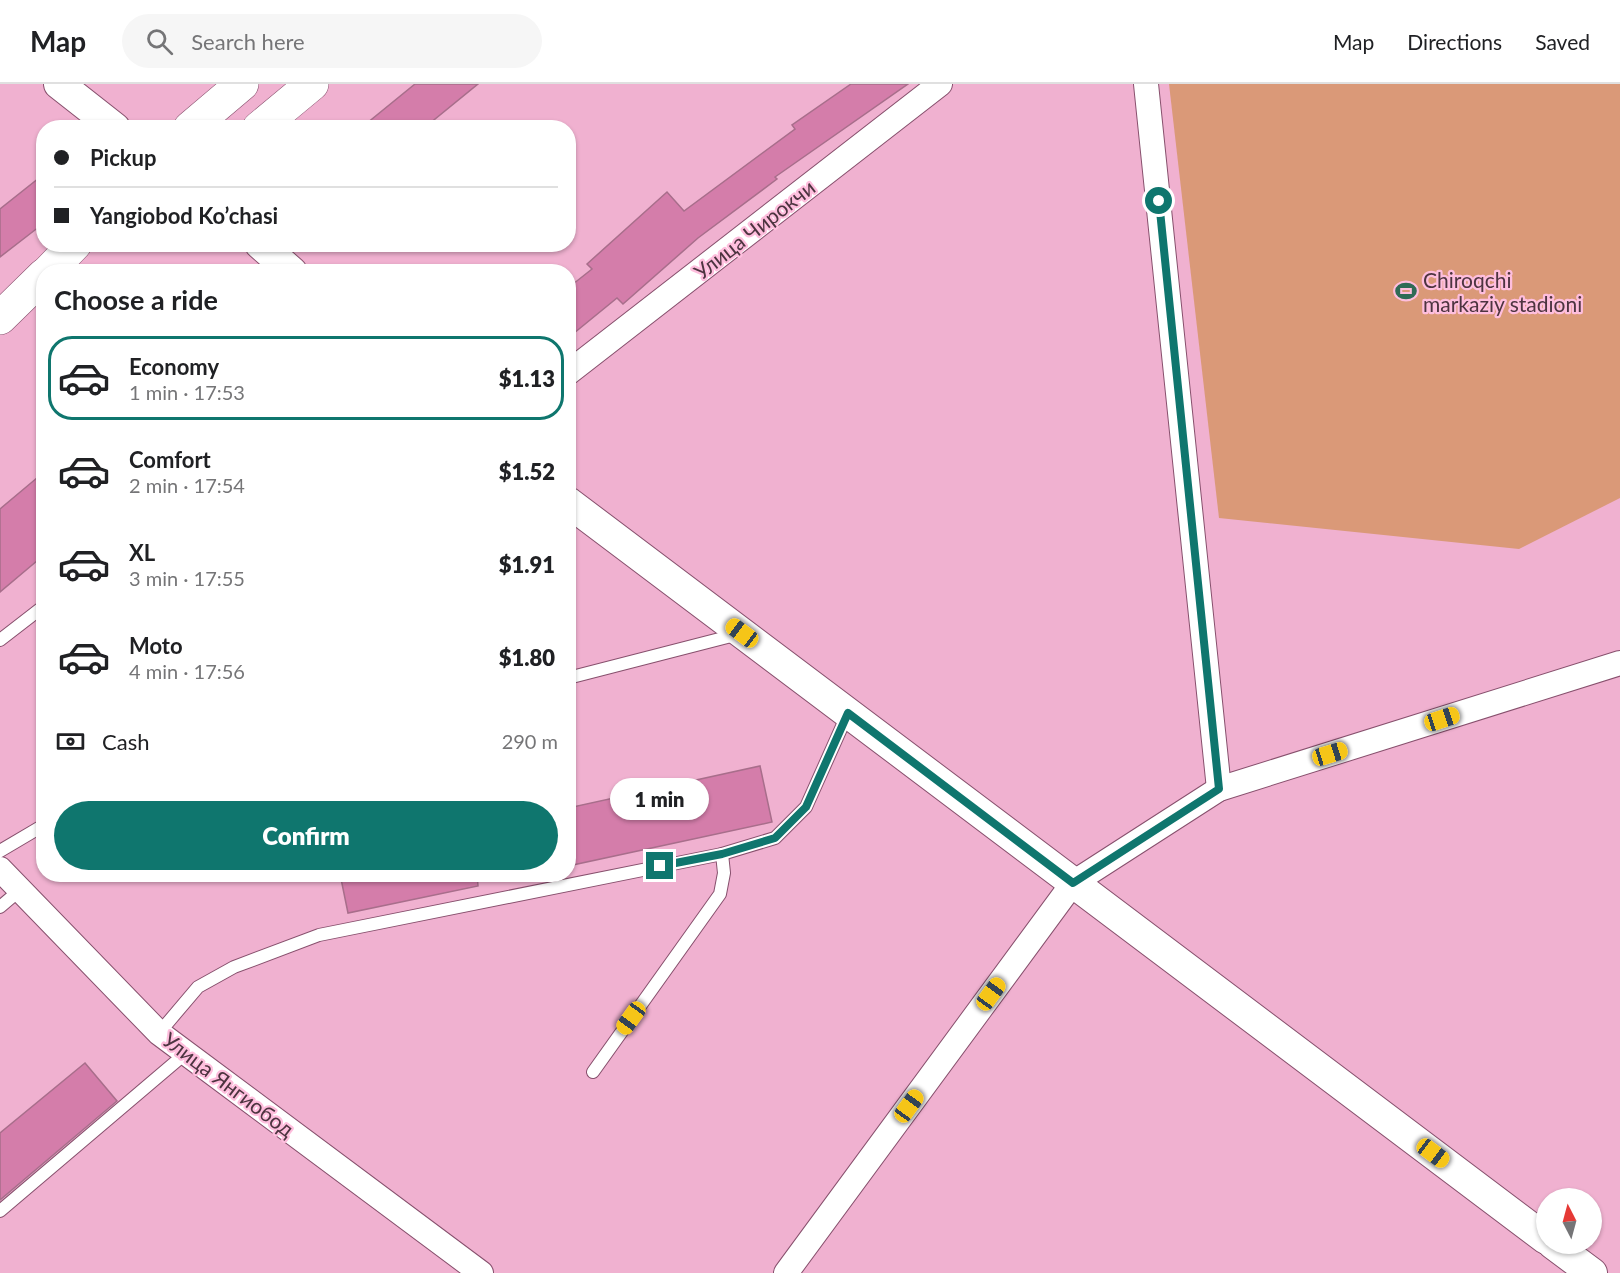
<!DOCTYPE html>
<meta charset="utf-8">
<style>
body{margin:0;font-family:Lato,sans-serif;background:#f6f6f6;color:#202124;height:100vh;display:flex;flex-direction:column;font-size:22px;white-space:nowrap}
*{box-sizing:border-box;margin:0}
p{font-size:20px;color:#757577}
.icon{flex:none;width:33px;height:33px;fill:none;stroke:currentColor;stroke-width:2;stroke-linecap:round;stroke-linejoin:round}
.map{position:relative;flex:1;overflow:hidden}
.drawer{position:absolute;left:36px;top:180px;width:540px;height:618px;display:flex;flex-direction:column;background:#fff;border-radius:24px;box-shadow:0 2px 4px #0004}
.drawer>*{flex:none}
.hud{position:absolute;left:36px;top:36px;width:540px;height:132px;border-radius:24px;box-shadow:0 2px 4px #0004;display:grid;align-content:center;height:132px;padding:0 18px;background:#fff}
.needle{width:39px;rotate:354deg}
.tools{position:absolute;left:1536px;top:1104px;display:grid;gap:12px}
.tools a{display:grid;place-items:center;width:66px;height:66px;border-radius:50%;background:#fff;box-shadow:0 2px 4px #0004;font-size:30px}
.end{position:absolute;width:27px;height:27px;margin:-14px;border:8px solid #0f766e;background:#fff;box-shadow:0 0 0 3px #fff}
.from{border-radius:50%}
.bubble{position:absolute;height:42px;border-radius:21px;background:#fff;box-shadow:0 2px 4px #0004;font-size:20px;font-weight:800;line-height:42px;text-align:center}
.car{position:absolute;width:18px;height:36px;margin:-18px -9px;border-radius:8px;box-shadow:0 0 4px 2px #0007;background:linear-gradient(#f5c518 24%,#345 0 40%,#f5c518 0 76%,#345 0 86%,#f5c518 0)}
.hud b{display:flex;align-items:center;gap:21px;height:57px;font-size:22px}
.hud b+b{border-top:2px solid #e0e0e0}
.hud i{width:15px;height:15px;background:#202124}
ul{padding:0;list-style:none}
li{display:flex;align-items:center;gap:18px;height:84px;margin:0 12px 9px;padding:0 6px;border:3px solid transparent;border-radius:24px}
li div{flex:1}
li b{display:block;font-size:22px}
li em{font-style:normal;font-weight:800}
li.active{border-color:#0f766e}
li>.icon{width:54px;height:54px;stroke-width:1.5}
h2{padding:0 18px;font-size:27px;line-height:72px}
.pay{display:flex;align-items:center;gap:15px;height:66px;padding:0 18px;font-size:22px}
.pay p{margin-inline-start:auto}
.action{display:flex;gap:12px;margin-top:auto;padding:12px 18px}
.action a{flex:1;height:69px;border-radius:36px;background:#0f766e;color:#fff;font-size:24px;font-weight:800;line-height:69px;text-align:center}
header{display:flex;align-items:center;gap:36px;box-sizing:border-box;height:84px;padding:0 30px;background:#fff;border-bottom:2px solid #e0e0e0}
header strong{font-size:28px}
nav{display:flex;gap:33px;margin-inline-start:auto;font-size:21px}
.search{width:420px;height:54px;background:#f6f6f6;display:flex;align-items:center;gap:15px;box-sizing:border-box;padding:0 21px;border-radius:33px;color:#757577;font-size:22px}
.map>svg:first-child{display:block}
.green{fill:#da9978}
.building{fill:#d47daa;stroke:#a86e8b;stroke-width:1.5}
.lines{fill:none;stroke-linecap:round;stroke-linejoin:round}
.service-casing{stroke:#87506d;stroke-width:14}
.minor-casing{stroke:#87506d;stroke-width:26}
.tertiary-casing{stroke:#87506d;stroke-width:32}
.primary-casing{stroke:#87506d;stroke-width:34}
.service{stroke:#fff;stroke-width:12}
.minor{stroke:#fff;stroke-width:24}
.tertiary{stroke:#fff;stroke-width:30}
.primary{stroke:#fff;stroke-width:33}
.route{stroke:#0f766e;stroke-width:8}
.labels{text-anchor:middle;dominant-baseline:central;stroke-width:4.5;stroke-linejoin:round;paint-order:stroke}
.street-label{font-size:21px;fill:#4d3440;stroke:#febedd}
.poi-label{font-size:21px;fill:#4d3440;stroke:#febedd;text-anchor:start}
</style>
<header>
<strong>Map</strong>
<div class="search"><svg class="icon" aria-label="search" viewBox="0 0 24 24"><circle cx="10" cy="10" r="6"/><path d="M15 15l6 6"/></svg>Search here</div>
<nav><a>Map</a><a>Directions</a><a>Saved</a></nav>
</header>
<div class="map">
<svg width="1620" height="1189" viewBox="0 0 1620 1189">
<rect width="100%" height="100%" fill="#f0b1d0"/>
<path class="green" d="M1169,0H1620V414L1519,465L1219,434Z"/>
<g class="building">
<path d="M415,0H478L424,44H361Z"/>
<path d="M851,0H908L775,93L777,95L698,154L623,220L617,214L568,254V204L592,185L587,180L667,108L684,127L795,45L792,41Z"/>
<path d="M44,90V139L0,173V125Z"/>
<path d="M44,388V471L0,508V425Z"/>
<path d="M760,682L772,738L568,782V724Z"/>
<path d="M340,790H477L478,802L348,829Z"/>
<path d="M85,979L117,1017L0,1116V1049Z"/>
</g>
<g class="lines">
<defs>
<g id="service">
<path d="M0,556L44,522"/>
<path d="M568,594L739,550"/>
<path d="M0,767L44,741"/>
<path d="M0,823L20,806"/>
<path d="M159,949L198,903L234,883L319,851L722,770L775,754L806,723L848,629"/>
<path d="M593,988L720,810L724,789L722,770"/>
<path d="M0,1127L186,969"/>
</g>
<g id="minor">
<path d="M1146,0L1219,705"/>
<path d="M568,289L940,0"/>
<path d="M0,785L159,949L481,1189"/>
<path d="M786,1189L1073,799L1219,705L1620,579"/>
</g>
<g id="tertiary">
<path d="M59,0L115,44"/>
<path d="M260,160L292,188"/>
<path d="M568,418L1546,1155"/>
<path d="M1553,1160L1592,1189"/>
</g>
<g id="primary">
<path d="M190,44L242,0"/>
<path d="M259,44L312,0"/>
<path d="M48,188L75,160"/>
<path d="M0,234L44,191"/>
</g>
</defs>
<use href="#service" class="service-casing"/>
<use href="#minor" class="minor-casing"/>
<use href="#tertiary" class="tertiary-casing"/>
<use href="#primary" class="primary-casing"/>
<use href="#service" class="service"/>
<use href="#minor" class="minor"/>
<use href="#tertiary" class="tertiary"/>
<use href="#primary" class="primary"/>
</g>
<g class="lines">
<path class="route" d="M660,782L722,770L775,754L806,723L848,629L1073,799L1219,705L1159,117"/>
</g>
<defs>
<symbol id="stadium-bare" viewBox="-9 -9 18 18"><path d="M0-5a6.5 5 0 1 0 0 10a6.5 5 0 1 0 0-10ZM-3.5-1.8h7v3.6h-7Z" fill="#2f6b56" stroke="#febedd" stroke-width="2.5" paint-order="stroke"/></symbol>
</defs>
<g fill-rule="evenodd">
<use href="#stadium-bare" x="1391" y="192" width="30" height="30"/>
</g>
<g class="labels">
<g class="street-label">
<text transform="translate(754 145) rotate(-38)">Улица Чирокчи</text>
<text transform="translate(229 1000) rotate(37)">Улица Янгиобод</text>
</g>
<g class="poi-label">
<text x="1423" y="195">Chiroqchi<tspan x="1423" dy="24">markaziy stadioni</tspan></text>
</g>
</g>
</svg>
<div class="tools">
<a><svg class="needle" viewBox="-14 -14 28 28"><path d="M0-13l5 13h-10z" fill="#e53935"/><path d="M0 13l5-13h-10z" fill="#757577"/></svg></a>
</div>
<i class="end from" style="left:1159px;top:117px"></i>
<i class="end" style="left:660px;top:782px"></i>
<div class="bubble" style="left:610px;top:694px;width:99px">1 min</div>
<i class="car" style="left:742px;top:549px;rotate:307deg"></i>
<i class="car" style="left:1442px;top:635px;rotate:72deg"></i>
<i class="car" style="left:1330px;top:670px;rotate:73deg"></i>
<i class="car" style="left:991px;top:910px;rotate:36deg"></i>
<i class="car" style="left:631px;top:934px;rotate:216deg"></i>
<i class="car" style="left:909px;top:1022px;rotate:36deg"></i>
<i class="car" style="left:1433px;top:1069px;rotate:127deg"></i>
<div class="hud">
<b><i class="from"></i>Pickup</b>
<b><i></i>Yangiobod Ko’chasi</b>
</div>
<section class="drawer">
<h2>Choose a ride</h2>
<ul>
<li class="active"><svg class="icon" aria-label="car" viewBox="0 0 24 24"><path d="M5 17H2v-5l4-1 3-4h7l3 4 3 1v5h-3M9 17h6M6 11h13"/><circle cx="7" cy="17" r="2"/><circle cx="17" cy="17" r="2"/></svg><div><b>Economy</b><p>1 min · 17:53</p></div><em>$1.13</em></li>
<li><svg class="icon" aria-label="car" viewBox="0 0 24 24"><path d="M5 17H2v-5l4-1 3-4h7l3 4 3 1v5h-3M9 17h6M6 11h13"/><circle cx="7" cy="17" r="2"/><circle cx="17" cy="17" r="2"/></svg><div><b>Comfort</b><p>2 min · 17:54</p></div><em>$1.52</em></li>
<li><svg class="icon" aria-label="car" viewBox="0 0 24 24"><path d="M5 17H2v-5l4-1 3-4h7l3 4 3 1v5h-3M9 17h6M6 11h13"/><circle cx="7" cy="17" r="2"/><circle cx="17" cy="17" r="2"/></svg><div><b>XL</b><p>3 min · 17:55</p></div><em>$1.91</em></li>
<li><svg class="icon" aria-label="car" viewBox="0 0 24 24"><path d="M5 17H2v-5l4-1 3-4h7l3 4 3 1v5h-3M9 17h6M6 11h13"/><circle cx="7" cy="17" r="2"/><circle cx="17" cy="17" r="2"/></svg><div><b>Moto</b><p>4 min · 17:56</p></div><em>$1.80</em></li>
</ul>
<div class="pay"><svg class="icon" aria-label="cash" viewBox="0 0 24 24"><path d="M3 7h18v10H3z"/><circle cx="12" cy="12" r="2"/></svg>Cash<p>290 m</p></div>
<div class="action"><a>Confirm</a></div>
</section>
</div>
